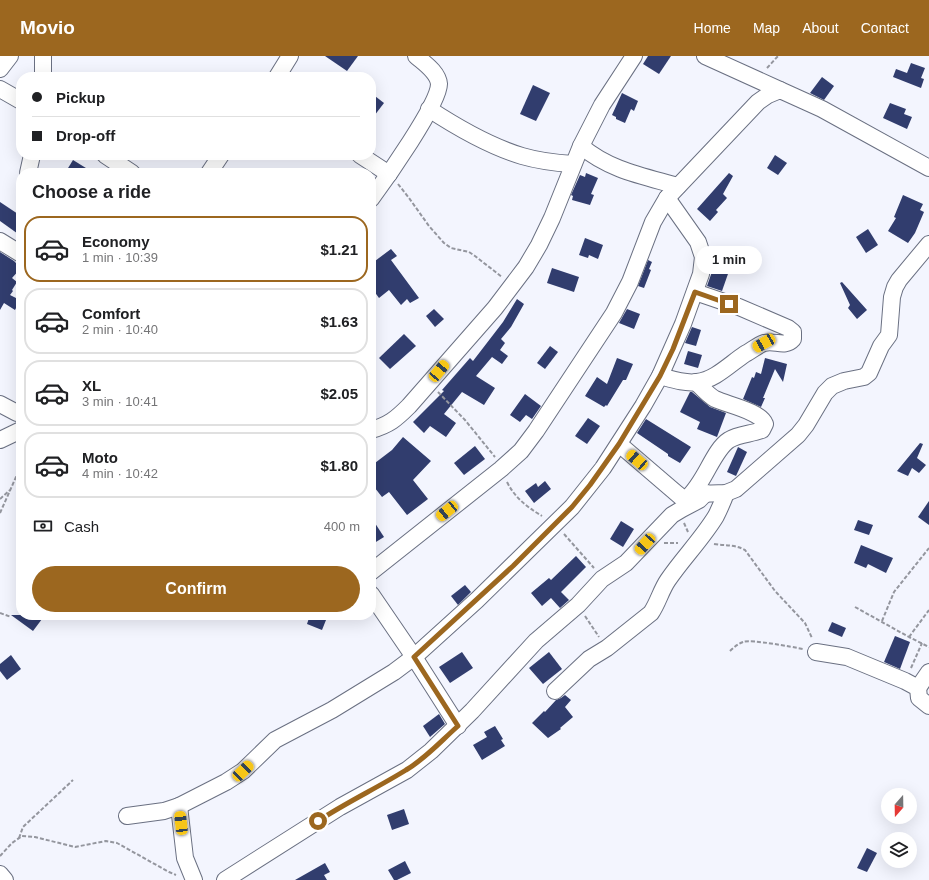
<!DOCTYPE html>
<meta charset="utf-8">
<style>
body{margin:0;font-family:Helvetica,sans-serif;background:#f6f6f6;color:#202124;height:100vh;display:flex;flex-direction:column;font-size:15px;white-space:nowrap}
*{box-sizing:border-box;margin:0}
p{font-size:13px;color:#757577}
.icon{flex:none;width:22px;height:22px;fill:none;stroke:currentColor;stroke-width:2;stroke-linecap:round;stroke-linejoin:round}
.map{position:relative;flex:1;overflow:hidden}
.panel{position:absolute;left:16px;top:112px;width:360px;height:452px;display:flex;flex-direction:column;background:#fff;border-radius:16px;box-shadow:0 4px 16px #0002}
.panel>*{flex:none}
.banner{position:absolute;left:16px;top:16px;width:360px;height:88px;border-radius:16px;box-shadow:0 4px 16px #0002;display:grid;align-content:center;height:88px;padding:0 16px;background:#fff}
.needle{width:26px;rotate:200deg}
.buttons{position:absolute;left:881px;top:732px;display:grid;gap:8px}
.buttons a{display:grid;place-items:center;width:36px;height:36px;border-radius:50%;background:#fff;box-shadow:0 4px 16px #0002;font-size:20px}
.end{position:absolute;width:18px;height:18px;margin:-9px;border:5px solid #9c671f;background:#fff;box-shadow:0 0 0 2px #fff}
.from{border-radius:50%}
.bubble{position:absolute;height:28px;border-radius:14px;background:#fff;box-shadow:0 4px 16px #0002;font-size:13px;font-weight:600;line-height:28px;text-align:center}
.car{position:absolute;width:12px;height:24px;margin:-12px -6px;border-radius:5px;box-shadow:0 0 3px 1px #0007;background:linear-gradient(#f5c518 24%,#345 0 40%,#f5c518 0 76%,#345 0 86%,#f5c518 0)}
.banner b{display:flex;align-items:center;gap:14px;height:38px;font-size:15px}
.banner b+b{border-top:1px solid #e0e0e0}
.banner i{width:10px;height:10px;background:#202124}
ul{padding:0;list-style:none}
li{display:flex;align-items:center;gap:12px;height:66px;margin:0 8px 6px;padding:0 8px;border:2px solid #e0e0e0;border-radius:16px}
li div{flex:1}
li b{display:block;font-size:15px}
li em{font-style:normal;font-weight:600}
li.current{border-color:#9c671f}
li>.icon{width:36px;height:36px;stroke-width:1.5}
h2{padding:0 16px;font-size:18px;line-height:48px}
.pay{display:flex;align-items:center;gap:10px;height:44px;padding:0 16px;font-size:15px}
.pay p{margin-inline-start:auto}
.cta{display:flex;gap:8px;margin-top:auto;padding:8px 16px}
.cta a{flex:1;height:46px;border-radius:24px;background:#9c671f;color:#fff;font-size:16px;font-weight:600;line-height:46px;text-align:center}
header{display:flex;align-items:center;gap:24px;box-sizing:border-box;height:56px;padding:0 20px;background:#9c671f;color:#fff}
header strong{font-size:19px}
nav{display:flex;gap:22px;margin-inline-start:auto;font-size:14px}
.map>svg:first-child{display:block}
.building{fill:#313d6e}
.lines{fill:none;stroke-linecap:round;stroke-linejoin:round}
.minor-casing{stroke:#6a7082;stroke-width:18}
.path{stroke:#94969e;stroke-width:2;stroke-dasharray:4 2;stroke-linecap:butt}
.minor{stroke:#fff;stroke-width:16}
.route{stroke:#9c671f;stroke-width:5}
</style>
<header>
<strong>Movio</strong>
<nav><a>Home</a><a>Map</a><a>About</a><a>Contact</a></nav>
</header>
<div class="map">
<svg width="929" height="824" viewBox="0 0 929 824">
<rect width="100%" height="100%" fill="#f3f5fe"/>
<g class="building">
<path d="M325,0H358L347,15Z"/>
<path d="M648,0H671L659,18L643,8Z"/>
<path d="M911,7L925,12L921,22L924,23L921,32L893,21L896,13L907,17Z"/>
<path d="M822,21L834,30L824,44L810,37Z"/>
<path d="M533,29L550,37L536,65L520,58Z"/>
<path d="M371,37L384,47L371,64Z"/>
<path d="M622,37L638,45L634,55L631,53L625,67L616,63V61L612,59Z"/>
<path d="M890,47L906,53L904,58L912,61L907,73L883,62Z"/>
<path d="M775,99L787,107L778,119L767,112Z"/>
<path d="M73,104L94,117H65Z"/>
<path d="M586,117L598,122L591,138L594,139L590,149L572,144L573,140L571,139L580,119L585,121Z"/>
<path d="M729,117L733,120L723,138L727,142L716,154L718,156L710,165L697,153Z"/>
<path d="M903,139L923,148L920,154L924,156L915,177L908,187L888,175L896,162L894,161Z"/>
<path d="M0,146L21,160V180L0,165Z"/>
<path d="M868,173L878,189L866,197L856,181Z"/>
<path d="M585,182L603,189L598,203L589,199L588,202L579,199Z"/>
<path d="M391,193L397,200L391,204L419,242L410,247L407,243L401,249L389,234L379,242L371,231V208Z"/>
<path d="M0,196L14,205L21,212L12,222L17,226L12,234L13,235L10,239L20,244L15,254L4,247L0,254Z"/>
<path d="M648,204L652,206L649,213L651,214L644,232L638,230Z"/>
<path d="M714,210L729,215L722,235L707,230Z"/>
<path d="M552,212L579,221L574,236L547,227Z"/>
<path d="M842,226L867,254L857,263L848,252L850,249L840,227Z"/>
<path d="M517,243L524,248L511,271L501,283L505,287L500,294L508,300L502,308L492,301L476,320L495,332L484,349L462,336L444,358L456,367L446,381L430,370L424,377L413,366L444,335L442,334L470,302L473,305L503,266Z"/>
<path d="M434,253L444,263L435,271L426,260Z"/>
<path d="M627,253L640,258L634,273L619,267Z"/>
<path d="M692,271L701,274L696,290L685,287Z"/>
<path d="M404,278L416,290L390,313L379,302Z"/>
<path d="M550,290L558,296L545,313L537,307Z"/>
<path d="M688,295L702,299L698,312L684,308Z"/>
<path d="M617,302L633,308L626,324H623L607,350L606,349L604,351L585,340L597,321L607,328Z"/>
<path d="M765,302L787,308L783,326L775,313L763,342H765L761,351L743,343L752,321L754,322L756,316L761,318Z"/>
<path d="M690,336H692L710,351L726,357L717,381L697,373L700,366L680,356Z"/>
<path d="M525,338L541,350L532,363L526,359L520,366L510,359Z"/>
<path d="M588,362L600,370L587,388L575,380Z"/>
<path d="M646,363L691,391L680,407L668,400V398L637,377Z"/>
<path d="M403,381L431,405L413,424L428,443L407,459L389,436L382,441L371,427V410L392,394Z"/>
<path d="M920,387L923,388L917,402L926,409L919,417L912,412L908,420L897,415Z"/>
<path d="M475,390L485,403L464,419L454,407Z"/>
<path d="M738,391L747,396L736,420L727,416Z"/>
<path d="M545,425L551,433L534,447L525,435L536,427L538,431Z"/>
<path d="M929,445V469L918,461Z"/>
<path d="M371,461L384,481L371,489Z"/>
<path d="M858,464L873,469L869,479L854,474Z"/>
<path d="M621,465L634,473L623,491L610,483Z"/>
<path d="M861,489L893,502L886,517L868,508L866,512L854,507Z"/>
<path d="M576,500L586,511L561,536L569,544L560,552L551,542L542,550L531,537L549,522L551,524Z"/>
<path d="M465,529L471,536L458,549L451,540Z"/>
<path d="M11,559H45L33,575Z"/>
<path d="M310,559H328L322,574L307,568Z"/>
<path d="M832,566L846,572L842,581L828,575Z"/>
<path d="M895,580L910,586L900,613L884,606Z"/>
<path d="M462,596L473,612L450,627L439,611Z"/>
<path d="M549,596L562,613L543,628L529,612Z"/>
<path d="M11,599L21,613L7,624L0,615V608Z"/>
<path d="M565,639L571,644L565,651L573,661L560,672L561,673L548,682L532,667L544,655L545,656L556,644L561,642Z"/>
<path d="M439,658L445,668L430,681L423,670Z"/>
<path d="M495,670L503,683L501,684L505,690L482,704L473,689L487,681L484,676Z"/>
<path d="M404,753L409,768L392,774L387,759Z"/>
<path d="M867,792L877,797L867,816L857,812Z"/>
<path d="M405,805L411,817L397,824H394L388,814Z"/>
<path d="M325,807L330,816L324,819L327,824H295Z"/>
</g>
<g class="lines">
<defs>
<g id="minor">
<path d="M43,0V21"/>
<path d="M705,0L780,34"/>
<path d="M0,13L10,0"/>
<path d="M277,21L290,0"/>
<path d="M0,33L21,45"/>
<path d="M429,53C458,72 489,90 522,100C539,105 556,107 573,108"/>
<path d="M581,90C609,114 643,120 678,130"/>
<path d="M105,99L132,117"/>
<path d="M360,99L389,118"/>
<path d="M28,117L32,99"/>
<path d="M209,117L221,99"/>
<path d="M371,143C385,124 439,48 439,28C438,16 424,7 416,0"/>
<path d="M0,185L21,198"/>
<path d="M660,320C671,323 685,328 697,326C715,324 730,308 745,298C751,295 758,289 764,287C775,284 785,292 793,283V276L788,272L739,251L695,236"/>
<path d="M0,348L17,357H21"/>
<path d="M371,374C389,369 396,363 409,350L495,252L526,211L539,189L552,162L581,90L602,49L634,0"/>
<path d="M0,384L21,374"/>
<path d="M619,388L675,436L681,441L687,442C705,427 713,394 729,384C738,378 752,378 762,374L765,368C760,355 728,349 715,343C708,339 702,332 696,326"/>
<path d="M696,438L726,437L736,433L798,379L806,369L825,337L832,330L844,325L864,321L869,317L881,290L889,279L892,241L895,231L899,224L929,188"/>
<path d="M371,516L501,413L521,395L536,375L614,257L630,226L653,166L667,142L758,46L768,39L780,34L822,53L929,112"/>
<path d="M371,538L414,601L458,670"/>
<path d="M816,596L847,601L905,625L918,632L919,642L929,650"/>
<path d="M918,632L929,616"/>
<path d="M555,635L589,603L607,592L651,557C658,547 661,534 668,524C683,502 702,483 716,460C720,452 723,445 726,437"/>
<path d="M179,750L185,802L194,824"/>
<path d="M127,760L164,755L179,750L226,726L243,715L275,684L332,654L394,616L414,601L477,544L572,451L603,412L643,350L660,320L683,268L701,218L703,201L698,186L667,142"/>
<path d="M0,818L5,824"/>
<path d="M225,824L340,751L407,714L431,695L472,655L536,585L578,549L602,523L626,507L672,459L682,453L699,444L706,437"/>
</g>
</defs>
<use href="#minor" class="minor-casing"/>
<g class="path">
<path d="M767,12L778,0"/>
<path d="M398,128L409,142L429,170L444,187L451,192L469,196L475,200L502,221"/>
<path d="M438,336L465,364L495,401"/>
<path d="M507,426C515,442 527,451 542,460"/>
<path d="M0,443L10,434"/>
<path d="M0,457L20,412L21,407"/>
<path d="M684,467L688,476"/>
<path d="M564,478L594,512"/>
<path d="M664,487H678"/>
<path d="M714,488C725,490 734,488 745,494L775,535L805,567L812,582"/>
<path d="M855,551L909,581L929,591"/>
<path d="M0,557L11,561"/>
<path d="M585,560L599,581"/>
<path d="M882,565L894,536L929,492"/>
<path d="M909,581L929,554"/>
<path d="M730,595C734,591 738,588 743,586C751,583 793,591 803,593"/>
<path d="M911,612L922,587"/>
<path d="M19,782L23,771L73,724"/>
<path d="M0,800L12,787L22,780L35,781L75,791L106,785L117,787L169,816L176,819"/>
</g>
<use href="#minor" class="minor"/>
</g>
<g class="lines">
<path class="route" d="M318,765C347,746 377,732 406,714C425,703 441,685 458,670L414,601L513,510L572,451L590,429L619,388L660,320L673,293L695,236L729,248"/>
</g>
</svg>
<div class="buttons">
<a><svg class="needle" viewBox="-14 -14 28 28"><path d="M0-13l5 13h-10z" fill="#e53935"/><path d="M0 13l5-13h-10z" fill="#757577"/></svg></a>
<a><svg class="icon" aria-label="layers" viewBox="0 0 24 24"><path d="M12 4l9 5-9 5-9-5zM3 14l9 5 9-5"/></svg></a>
</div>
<i class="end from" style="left:318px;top:765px"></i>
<i class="end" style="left:729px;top:248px"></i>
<div class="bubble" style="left:696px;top:190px;width:66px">1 min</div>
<i class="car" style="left:764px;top:287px;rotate:240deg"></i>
<i class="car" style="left:439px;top:315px;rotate:40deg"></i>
<i class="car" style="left:637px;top:404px;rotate:311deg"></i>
<i class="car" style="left:447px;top:455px;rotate:231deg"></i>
<i class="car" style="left:645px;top:488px;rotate:222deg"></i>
<i class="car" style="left:243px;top:715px;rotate:46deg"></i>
<i class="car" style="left:181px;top:767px;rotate:353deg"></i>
<div class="banner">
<b><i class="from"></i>Pickup</b>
<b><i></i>Drop-off</b>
</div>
<section class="panel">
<h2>Choose a ride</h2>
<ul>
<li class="current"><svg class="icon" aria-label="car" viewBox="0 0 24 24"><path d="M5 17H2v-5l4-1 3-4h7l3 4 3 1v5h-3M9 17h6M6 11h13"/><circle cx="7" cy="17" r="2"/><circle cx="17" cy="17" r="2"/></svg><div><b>Economy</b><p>1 min · 10:39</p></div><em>$1.21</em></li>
<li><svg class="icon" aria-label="car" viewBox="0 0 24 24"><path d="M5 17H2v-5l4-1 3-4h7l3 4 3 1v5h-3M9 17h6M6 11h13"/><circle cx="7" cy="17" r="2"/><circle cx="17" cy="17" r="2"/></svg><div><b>Comfort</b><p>2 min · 10:40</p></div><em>$1.63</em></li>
<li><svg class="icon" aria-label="car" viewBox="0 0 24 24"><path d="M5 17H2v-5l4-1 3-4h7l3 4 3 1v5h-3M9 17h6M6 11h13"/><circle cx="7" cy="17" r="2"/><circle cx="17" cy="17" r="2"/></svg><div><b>XL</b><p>3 min · 10:41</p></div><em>$2.05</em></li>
<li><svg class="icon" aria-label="car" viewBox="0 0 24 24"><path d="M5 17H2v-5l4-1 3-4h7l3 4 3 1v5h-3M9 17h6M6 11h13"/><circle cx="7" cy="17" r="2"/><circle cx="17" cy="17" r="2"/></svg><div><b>Moto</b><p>4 min · 10:42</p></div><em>$1.80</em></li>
</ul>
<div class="pay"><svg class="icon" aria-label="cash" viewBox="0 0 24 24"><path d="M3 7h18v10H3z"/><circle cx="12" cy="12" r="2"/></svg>Cash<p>400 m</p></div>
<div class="cta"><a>Confirm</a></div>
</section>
</div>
